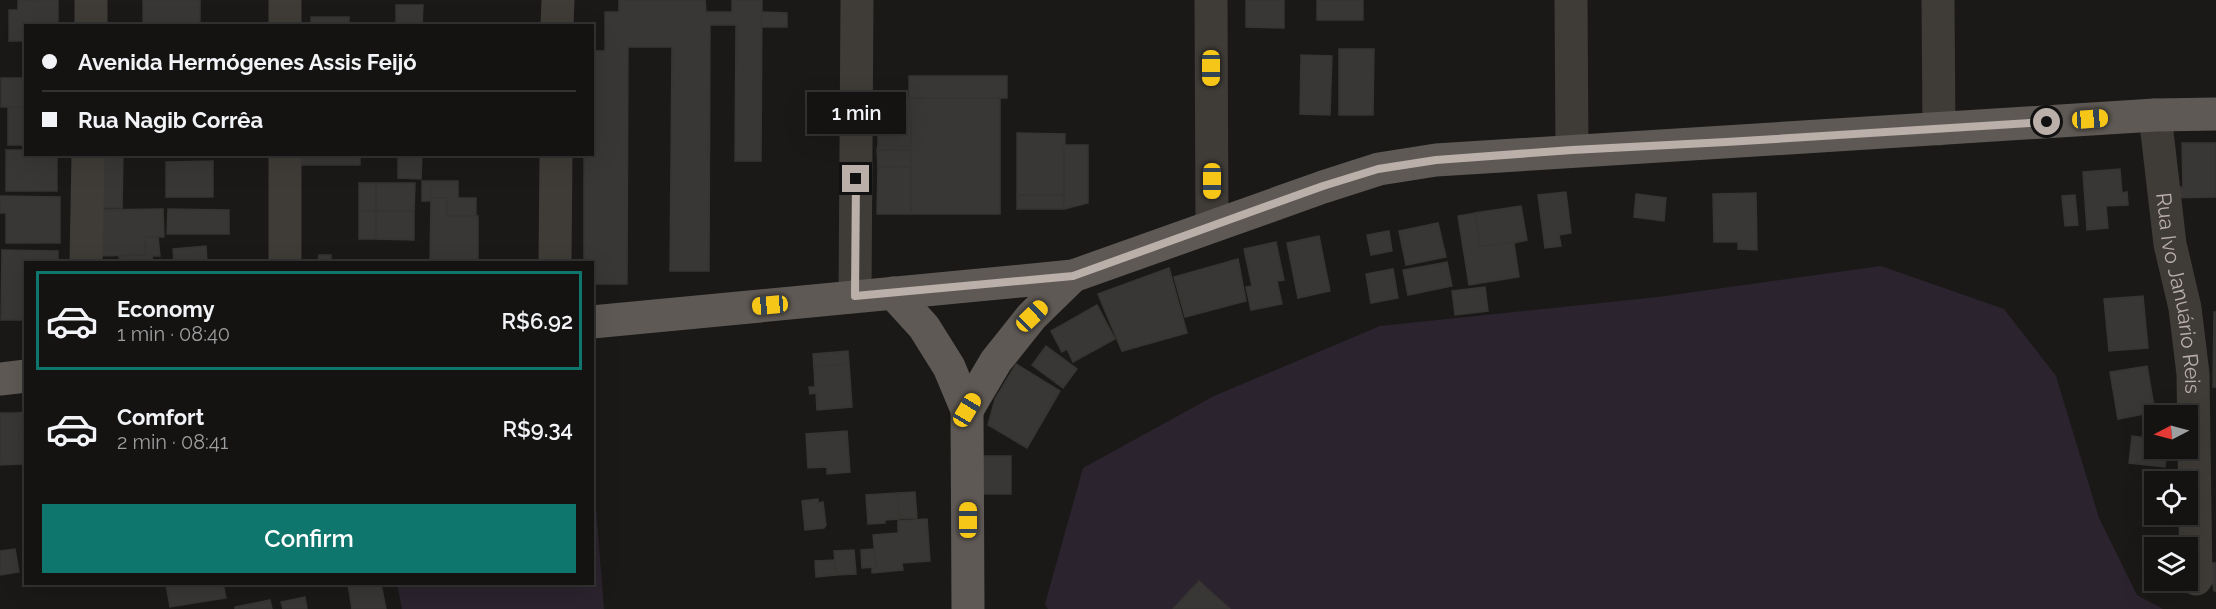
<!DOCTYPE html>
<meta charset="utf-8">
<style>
body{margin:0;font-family:Raleway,sans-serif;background:#212020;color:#f1f3f6;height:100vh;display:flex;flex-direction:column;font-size:22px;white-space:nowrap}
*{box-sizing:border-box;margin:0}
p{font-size:20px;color:#9d9e9f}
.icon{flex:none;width:33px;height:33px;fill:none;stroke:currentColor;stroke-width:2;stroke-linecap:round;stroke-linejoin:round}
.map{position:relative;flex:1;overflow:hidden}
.panel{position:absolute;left:24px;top:261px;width:570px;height:324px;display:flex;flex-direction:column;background:#141312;border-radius:0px;box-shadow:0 6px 24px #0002,0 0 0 2px #333232}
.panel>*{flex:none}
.top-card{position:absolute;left:24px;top:24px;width:570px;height:132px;border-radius:0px;box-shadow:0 6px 24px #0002,0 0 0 2px #333232;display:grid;align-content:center;height:132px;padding:0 18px;background:#141312}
.needle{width:39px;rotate:264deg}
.fabs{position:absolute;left:2144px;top:405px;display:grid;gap:12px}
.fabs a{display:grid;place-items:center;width:54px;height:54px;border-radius:0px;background:#141312;box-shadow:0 6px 24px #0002,0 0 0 2px #333232;font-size:30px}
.end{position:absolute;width:27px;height:27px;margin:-14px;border:8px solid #baafa9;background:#111;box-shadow:0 0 0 3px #111}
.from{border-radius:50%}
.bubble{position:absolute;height:42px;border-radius:0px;background:#141312;box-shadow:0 6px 24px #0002,0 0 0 2px #333232;font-size:20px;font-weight:600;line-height:42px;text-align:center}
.car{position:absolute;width:18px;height:36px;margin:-18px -9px;border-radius:8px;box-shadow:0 0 4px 2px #0007;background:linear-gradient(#f5c518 24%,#345 0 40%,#f5c518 0 76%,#345 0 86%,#f5c518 0)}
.top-card b{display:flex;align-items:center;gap:21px;height:57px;font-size:22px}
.top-card b+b{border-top:2px solid #333232}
.top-card i{width:15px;height:15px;background:#f1f3f6}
ul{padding:10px 0 0;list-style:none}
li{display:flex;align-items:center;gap:18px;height:99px;margin:0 12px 9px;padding:0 6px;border:3px solid transparent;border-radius:0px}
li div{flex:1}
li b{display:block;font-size:22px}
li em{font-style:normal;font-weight:600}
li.selected{border-color:#0f766e}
li>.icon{width:54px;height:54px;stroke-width:1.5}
.button{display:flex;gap:12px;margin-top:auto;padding:12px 18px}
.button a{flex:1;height:69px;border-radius:0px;background:#0f766e;color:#fff;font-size:24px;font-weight:600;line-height:69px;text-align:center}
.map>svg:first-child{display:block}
.green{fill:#2b232d}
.building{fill:#393735;stroke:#363532;stroke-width:1.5}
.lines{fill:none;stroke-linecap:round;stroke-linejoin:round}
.minor{stroke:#3f3c38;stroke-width:33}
.major{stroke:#5e5954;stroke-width:33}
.route{stroke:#baafa9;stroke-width:8}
.labels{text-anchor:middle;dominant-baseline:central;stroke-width:6;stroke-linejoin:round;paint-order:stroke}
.street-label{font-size:21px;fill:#baafa9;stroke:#151413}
</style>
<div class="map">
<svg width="2216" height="609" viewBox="0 0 2216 609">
<rect width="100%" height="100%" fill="#1a1918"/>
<g class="green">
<path d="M1881,266L2004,309L2056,376L2099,518L2137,595L2163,609H1048L1045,604L1083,468L1214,396L1380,326L1658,297Z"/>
<path d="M593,470L604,609H402L397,584H592Z"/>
</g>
<g class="building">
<path d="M18,0H58V26H26V41H9V10H18Z"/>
<rect x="143" y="0" width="57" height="26"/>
<path d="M619,0H705L706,12H732V0H762L761,161H735L736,25H710L709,271H670L672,47H628L627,284H592V262H584V154H592V51H605V12H619Z"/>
<path d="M1246,0H1284V28L1246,27Z"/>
<rect x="1317" y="0" width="46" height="20"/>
<path d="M396,5H423L422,26H396Z"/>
<path d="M762,12L787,13V27H761Z"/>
<rect x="311" y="17" width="38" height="9"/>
<rect x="443" y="23" width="68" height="3"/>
<path d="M1339,49H1374L1373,115H1339Z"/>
<path d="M1301,55L1332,56L1330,115L1300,114Z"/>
<rect x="909" y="76" width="98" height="22"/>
<rect x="1" y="78" width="25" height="29"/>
<path d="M878,98H910L911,122H878Z"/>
<path d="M910,98H1000V214H911V150H877L878,145L911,146Z"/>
<rect x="8" y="107" width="18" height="38"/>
<path d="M878,122H911V146L878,145Z"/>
<path d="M1017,133L1065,134L1064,195H1017Z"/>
<path d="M2182,143H2216V197L2167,198V187H2183Z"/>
<path d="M1064,145H1088V203L1064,209Z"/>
<path d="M6,150H26V154H57V191H6Z"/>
<path d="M877,150H911V167H878Z"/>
<path d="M99,154H123L122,208H99Z"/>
<rect x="300" y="154" width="60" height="11"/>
<path d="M398,154H422L421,179L398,178Z"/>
<path d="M213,161V197H166V162Z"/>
<path d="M878,167H911V214H877Z"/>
<path d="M2120,169L2122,193L2127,192L2128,205L2106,206L2108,228L2087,230L2083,172Z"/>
<path d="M422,181H432L431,198H447V216H478V262H430L431,201H422Z"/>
<path d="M432,181H458V198H476V216H447V198H431Z"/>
<rect x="359" y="183" width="17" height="28"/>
<path d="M376,183H415L414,211H376Z"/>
<path d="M1566,192L1571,233L1559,235L1561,246L1545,248L1538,195Z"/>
<path d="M1756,193L1757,250L1738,249V242H1714L1713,194Z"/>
<path d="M1636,194L1666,198L1664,221L1634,217Z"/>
<rect x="1017" y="195" width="47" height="14"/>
<path d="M2075,195L2078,225L2065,226L2062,196Z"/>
<path d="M0,196L60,197V243H6V213H0Z"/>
<path d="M1521,206L1527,240L1480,247L1475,213Z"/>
<path d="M163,209L164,237H145V255L96,256V210Z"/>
<path d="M168,209L229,210V234H167Z"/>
<rect x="359" y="211" width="17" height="28"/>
<path d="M376,211H414V240L376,239Z"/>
<path d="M1475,213L1480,247L1527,240L1514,243L1519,277L1469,285L1458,216Z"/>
<path d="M1438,223L1446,257L1406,265L1399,231Z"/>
<path d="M1389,231L1392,251L1371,255L1367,235Z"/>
<path d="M1319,236L1330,291L1298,298L1287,243Z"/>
<path d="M145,237H158L160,256H152L153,262H120L119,256L145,255Z"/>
<path d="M1276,242L1284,280L1277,281L1282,304L1251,310L1246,287L1252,286L1244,249Z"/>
<path d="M206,246L207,262H174L173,249Z"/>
<path d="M2,250L58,251V262H26V320H1Z"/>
<path d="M319,255H331V262H300V261H318Z"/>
<path d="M1238,259L1246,301L1185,317L1174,277Z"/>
<path d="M1447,262L1452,286L1408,295L1403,270Z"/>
<path d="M1169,268L1187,333L1122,351L1098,294Z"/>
<path d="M1393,269L1398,298L1371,303L1366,274Z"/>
<path d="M1485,287L1488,311L1455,315L1452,291Z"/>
<path d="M2143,296L2148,348L2109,351L2104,299Z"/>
<path d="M1097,305L1115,339L1073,362L1067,349L1062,352L1051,331Z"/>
<path d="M2214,312H2216V387H2213Z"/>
<path d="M1046,346L1077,369L1063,388L1032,365Z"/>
<path d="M848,351L849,364L814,367L813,354Z"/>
<path d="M849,364L852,407L817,410L816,393L810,394L809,387H815L814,367Z"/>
<path d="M1016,364L1060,391L1027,448L988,425L995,399Z"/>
<path d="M2147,366L2155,412L2118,419L2110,372Z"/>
<path d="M26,412V464H20L18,413Z"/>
<path d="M0,413H18L20,464L0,465Z"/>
<path d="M847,431L850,472L827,474V467L808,468L806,434Z"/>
<path d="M2132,436L2154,439V448H2167L2165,467L2129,463Z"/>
<rect x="978" y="456" width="33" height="38"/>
<path d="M915,492L917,518L899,519L897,493Z"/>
<path d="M897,493L899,519L885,520V523L868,524L866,495Z"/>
<path d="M818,499V503L823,502L826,525L824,528L805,530L802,501Z"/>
<path d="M927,519L930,561L902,563L903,570L872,573V567H876L873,535L898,533V521Z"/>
<path d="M15,549L19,572L0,575V551Z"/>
<path d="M874,549L876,567L862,568L861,550Z"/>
<path d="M854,550L856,574L836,575L834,551Z"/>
<path d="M835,560L836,575L816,577L815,561Z"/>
<path d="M2205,563H2216V591H2214L2213,584H2206Z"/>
<path d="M1199,581L1230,609H1173Z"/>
<path d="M166,584H223L226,598L170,607Z"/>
<path d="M348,584H381L386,609H352Z"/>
<path d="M305,597L307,609H283L281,602Z"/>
<path d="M270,600L272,609H235V607Z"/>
</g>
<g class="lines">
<g class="minor">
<path d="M285,0V26"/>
<path d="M1211,0L1212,226"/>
<path d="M1571,0L1572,150"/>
<path d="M1938,0L1939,129"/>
<path d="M91,26V0"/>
<path d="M557,26L558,0"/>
<path id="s1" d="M2155,115L2170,244L2185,308L2193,374L2196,579"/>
<path d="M285,154V262"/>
<path d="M86,262L88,154"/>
<path d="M555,262L556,154"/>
<path d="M855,296L857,0"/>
</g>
<g class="major">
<path d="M893,293L924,327L949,367L967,410L968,609"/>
<path d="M592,322L1073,276L1323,187L1379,169L1436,160L2155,115L2216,114"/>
<path d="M0,379L26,376"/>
<path d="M967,410L996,361L1032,316L1073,276"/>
</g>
</g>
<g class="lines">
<path class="route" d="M856,179L855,296L1073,276L1323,186L1378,169L1436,160L1572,150L1726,142L2047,122"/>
</g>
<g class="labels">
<g class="street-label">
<text stroke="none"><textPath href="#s1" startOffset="180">Rua Ivo Januário Reis</textPath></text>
</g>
</g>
</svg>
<div class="fabs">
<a><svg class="needle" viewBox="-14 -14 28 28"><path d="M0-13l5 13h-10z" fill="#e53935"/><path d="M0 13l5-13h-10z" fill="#9d9e9f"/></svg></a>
<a><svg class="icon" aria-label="locate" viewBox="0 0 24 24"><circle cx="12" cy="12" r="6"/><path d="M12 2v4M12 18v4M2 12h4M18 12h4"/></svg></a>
<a><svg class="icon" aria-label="layers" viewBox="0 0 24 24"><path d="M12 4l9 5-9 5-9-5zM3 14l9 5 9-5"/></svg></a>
</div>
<i class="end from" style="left:2047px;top:122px"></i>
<i class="end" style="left:856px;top:179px"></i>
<div class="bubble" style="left:807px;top:92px;width:99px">1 min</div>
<i class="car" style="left:1211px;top:68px;rotate:180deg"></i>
<i class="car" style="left:2090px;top:119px;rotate:86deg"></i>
<i class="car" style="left:1212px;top:181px;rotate:180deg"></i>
<i class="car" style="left:770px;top:305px;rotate:265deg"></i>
<i class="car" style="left:1032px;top:316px;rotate:46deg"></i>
<i class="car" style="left:967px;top:410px;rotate:31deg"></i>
<i class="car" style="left:968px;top:520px;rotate:0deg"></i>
<div class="top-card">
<b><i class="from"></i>Avenida Hermógenes Assis Feijó</b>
<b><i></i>Rua Nagib Corrêa</b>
</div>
<section class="panel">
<ul>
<li class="selected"><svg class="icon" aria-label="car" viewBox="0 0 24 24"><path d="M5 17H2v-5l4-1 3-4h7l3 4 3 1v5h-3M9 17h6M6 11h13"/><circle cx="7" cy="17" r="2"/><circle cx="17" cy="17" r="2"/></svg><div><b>Economy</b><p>1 min · 08:40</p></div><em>R$6.92</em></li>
<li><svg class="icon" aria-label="car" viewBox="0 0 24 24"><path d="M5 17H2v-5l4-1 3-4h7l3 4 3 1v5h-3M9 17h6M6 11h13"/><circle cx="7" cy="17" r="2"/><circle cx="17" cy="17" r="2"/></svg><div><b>Comfort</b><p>2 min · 08:41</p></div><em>R$9.34</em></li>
</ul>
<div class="button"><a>Confirm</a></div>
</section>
</div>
